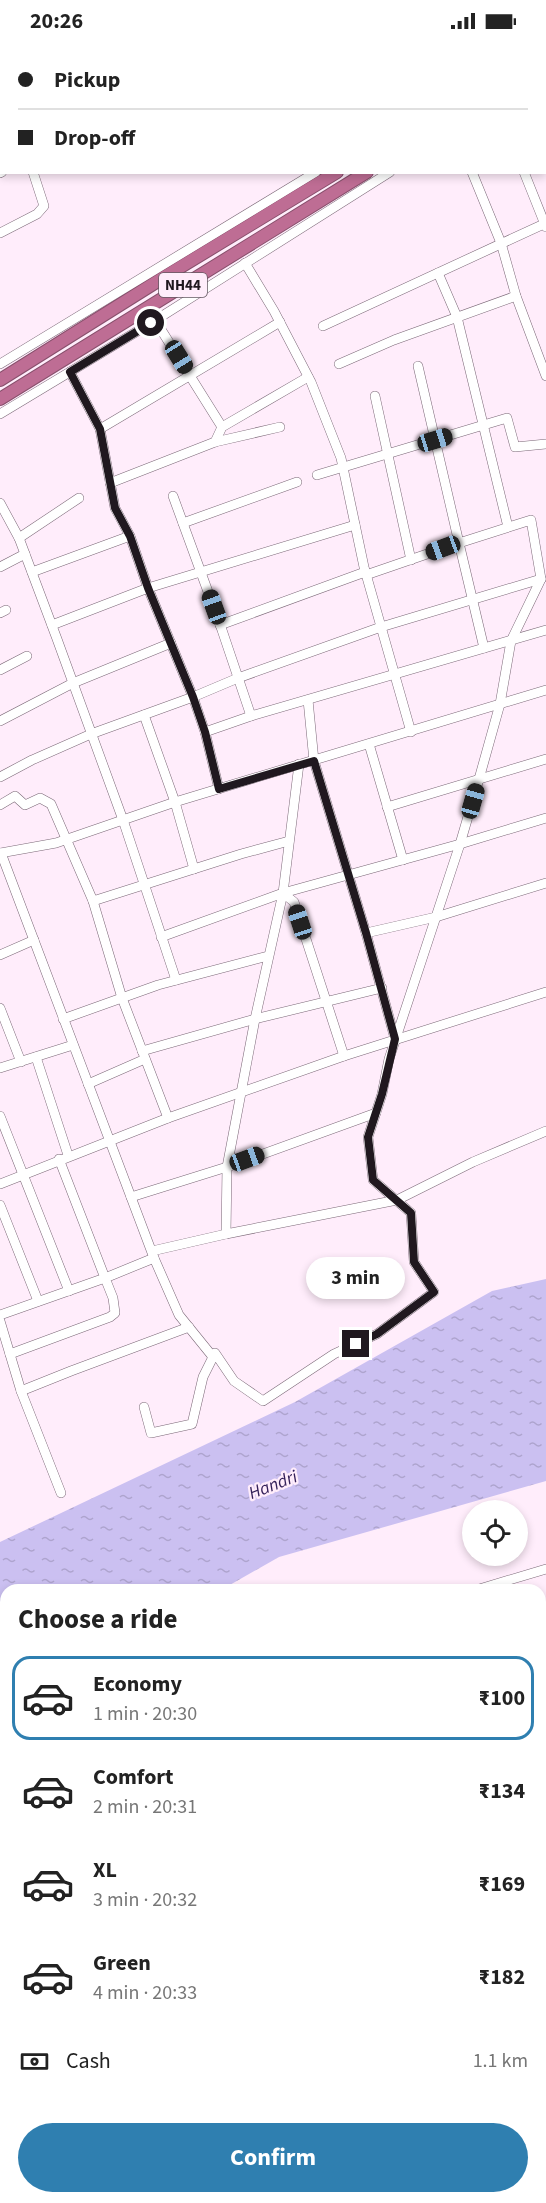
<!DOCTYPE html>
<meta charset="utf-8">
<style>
body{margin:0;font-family:"Source Sans 3",sans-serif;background:#f6f6f6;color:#222;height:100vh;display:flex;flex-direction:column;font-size:22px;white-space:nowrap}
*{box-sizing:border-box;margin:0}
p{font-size:20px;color:#767676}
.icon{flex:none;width:33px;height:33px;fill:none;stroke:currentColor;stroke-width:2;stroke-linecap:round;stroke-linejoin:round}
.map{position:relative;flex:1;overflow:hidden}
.sheet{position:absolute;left:0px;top:1542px;width:546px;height:620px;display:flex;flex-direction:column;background:#fff;border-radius:18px 18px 0 0;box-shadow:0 3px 9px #0003}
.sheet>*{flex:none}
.hud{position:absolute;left:0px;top:0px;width:546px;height:132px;box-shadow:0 3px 9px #0003;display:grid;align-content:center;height:132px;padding:0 18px;background:#fff}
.controls{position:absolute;left:462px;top:1458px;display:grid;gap:12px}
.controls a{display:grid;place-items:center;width:66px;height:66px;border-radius:50%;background:#fff;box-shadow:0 3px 9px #0003;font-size:30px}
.end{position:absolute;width:27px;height:27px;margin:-14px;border:8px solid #20181f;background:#fff;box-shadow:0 0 0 3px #fff}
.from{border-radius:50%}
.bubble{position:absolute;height:42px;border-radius:21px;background:#fff;box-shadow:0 3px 9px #0003;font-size:20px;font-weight:700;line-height:42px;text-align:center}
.car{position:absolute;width:18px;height:36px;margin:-18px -9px;border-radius:8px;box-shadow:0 0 4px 2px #0007;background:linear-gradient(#222 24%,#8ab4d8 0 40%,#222 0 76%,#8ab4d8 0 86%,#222 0)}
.hud b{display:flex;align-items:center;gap:21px;height:57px;font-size:22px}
.hud b+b{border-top:2px solid #e0e0e0}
.hud i{width:15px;height:15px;background:#222}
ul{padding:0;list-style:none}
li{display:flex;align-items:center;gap:18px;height:84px;margin:0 12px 9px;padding:0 6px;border:3px solid transparent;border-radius:18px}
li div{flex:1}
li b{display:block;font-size:22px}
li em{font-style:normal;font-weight:700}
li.active{border-color:#2f7fb0}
li>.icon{width:54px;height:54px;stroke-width:1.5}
h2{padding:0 18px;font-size:27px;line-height:72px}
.pay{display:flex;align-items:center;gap:15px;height:66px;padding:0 18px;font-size:22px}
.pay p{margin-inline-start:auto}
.cta{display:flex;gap:12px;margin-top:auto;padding:12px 18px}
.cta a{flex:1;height:69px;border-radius:36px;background:#2f7fb0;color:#fff;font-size:24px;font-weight:700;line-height:69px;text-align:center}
.status{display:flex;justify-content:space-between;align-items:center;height:42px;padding:0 30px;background:#fff;direction:ltr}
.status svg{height:16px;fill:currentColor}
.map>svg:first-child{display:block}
.green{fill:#fbd4d9}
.water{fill:url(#water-ripples)}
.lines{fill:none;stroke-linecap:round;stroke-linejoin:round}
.minor-casing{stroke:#7b6877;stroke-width:10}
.major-casing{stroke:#874f6b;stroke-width:12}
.highway-casing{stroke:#874f6b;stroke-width:14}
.minor{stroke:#fff;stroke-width:9}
.major{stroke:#d8a7bf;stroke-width:10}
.highway{stroke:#be6d94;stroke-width:12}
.route{stroke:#20181f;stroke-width:8}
.labels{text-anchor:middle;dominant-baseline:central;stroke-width:4.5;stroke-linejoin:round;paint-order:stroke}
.shield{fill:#ffedfb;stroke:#635861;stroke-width:1.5}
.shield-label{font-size:15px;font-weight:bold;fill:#20181f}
.water-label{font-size:18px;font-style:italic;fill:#321f58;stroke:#ffedfb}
</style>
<div class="status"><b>20:26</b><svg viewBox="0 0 49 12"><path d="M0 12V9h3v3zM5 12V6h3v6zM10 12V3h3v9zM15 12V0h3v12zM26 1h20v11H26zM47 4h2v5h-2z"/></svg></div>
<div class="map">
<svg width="546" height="2161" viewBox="0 0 546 2161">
<defs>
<pattern id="water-ripples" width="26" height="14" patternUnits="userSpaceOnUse" patternTransform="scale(1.5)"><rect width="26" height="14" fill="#cbc0f1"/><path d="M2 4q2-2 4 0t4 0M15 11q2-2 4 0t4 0" fill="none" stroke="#aea4ce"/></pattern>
</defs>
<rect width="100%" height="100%" fill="#ffedfb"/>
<path class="green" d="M546,1973V2161H442L440,2156H540V1974Z"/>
<path class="water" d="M546,1237V1439L279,1515L221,1548H6V1673L0,1677V1500L295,1360L492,1249Z"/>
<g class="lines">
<defs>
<g id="minor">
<path d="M516,2L518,0"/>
<path d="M544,37L546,36"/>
<path d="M544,51L546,55"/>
<path d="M472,130L501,201L516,254L546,334"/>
<path d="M524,130L546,185"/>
<path d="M0,131L2,130"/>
<path d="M0,191L37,172L44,164L33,130"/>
<path d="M245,221L274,269L311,340L341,416L364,525L411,690"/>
<path d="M438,231L457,275L508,485"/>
<path d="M155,278L222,385"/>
<path d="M323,284L546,181"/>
<path d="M0,322L316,130"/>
<path d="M339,322L394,298L516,254"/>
<path d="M70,330L100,387L115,466L130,494L148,546L193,655L205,690L219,747"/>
<path d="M375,354L411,518"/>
<path d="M0,372L151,281L390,130"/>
<path d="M100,387L280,280"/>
<path d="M215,400L280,385"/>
<path d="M317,433L507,376L515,405L546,402"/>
<path d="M110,441L215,400L222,385L308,335"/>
<path d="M173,454L222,588L251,674"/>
<path d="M0,461L19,496L57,597L123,778L176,938"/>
<path d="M183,481L297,440"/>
<path d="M19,496L79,456"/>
<path d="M0,525L25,512"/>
<path d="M32,530L130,494"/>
<path d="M366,533L459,501L484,606"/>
<path d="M0,571L6,568"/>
<path d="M52,583L148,546L355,483"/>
<path d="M220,583L365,530"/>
<path d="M0,628L27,614"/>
<path d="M308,658L314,719L366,891L395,997"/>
<path d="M144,673L175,760L194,827"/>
<path d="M0,679L73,641L171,601"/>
<path d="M205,690L251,674L546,588"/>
<path d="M369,702L403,818"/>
<path d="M0,735L32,718L91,692L193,655L238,636L381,585L541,537L531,478L459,501L418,324"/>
<path d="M0,763L15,754L25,763L40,756L51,762L93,859L241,812L289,799"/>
<path d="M387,765L546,717"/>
<path d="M0,811L56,801L175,760L546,648"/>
<path d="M1,811L154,1216L179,1273L213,1315"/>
<path d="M283,851L294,860L344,1014"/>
<path d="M93,859L122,956L168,1076"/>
<path d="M366,891L436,875L546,841"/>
<path d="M161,895L283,851L460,802L546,776"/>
<path d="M0,913L34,898"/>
<path d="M0,966L21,1020"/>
<path d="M63,977L158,943L268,914"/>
<path d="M142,1009L255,977L382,946"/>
<path d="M36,1015L68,1113"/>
<path d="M0,1026L73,1003"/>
<path d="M88,1042L145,1017"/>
<path d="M0,1074L69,1249"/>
<path d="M0,1142L168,1076L344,1014L546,950"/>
<path d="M131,1155L227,1125L376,1071"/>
<path d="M0,1163L38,1259"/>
<path d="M226,1192L397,1158L473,1120L546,1089"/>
<path d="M152,1209L226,1192L227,1125L255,977L283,851L299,722"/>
<path d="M0,1273L105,1236L59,1117"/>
<path d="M0,1279L21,1349L61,1451"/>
<path d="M10,1312L110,1275L115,1271L113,1256L105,1236L154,1216"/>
<path d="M21,1349L71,1329L189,1285"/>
<path d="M144,1365L151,1391L192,1382L203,1335L215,1311L234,1339L263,1359L334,1312L377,1292L434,1250L414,1220L411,1171L373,1138L368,1095L382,1052L389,1017L460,802L479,737L500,662L511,599L541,537"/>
<path d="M476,1548L546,1527"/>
<path d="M540,1623L546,1621"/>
<path d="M540,1682L546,1680"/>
<path d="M0,1787L6,1799"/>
<path d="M0,1836L6,1833"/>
<path d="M0,2059L6,2070"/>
<path d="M0,2129L6,2126"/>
<path d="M199,2156L203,2161"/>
<path d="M144,2161L152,2156"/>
<path d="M445,2161L446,2156"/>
</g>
<g id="major">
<path d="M200,2L211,0"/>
<path d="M345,2L360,0"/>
<path d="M408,2L413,0"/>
<path d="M0,21L2,22"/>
<path d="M0,42H2"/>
<path d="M540,1770L546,1771"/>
<path d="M0,1976L6,1973"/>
</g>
<g id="highway">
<path d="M463,0L465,2"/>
<path d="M481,0L483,2"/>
<path d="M544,4L546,3"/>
<path d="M544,22L546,21"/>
<path d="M0,338L169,232L337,130"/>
<path d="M0,357L367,130"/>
</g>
</defs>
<use href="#minor" class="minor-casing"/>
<use href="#major" class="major-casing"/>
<use href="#highway" class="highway-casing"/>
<use href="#minor" class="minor"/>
<use href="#major" class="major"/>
<use href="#highway" class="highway"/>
</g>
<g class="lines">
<path class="route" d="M151,281L70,330L100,387L115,466L130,494L148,546L193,655L205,690L219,747L314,719L366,891L395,997L382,1052L368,1095L373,1138L411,1171L414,1220L434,1250L377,1292L356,1302"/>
</g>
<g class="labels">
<rect class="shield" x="159" y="231" width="48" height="24" rx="4.5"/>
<g class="shield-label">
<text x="183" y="243">NH44</text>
</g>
<g class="water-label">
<text transform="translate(273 1443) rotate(-21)">Handri</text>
</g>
</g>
</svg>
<div class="controls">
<a><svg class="icon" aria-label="locate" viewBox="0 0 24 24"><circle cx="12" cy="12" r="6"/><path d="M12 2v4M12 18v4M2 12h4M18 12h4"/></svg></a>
</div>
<i class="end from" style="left:151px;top:281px"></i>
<i class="end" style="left:356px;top:1302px"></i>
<div class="bubble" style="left:306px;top:1215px;width:99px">3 min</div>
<i class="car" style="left:179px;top:315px;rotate:148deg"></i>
<i class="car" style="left:435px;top:398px;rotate:73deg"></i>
<i class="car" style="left:443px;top:506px;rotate:250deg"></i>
<i class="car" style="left:214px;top:565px;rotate:340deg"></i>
<i class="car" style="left:473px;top:759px;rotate:16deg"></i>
<i class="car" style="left:300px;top:880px;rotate:342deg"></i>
<i class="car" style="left:247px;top:1117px;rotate:70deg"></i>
<div class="hud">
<b><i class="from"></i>Pickup</b>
<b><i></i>Drop-off</b>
</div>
<section class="sheet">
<h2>Choose a ride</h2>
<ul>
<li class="active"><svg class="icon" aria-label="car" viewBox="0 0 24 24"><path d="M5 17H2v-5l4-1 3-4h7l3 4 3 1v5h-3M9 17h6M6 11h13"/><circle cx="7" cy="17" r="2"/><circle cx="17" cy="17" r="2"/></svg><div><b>Economy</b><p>1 min · 20:30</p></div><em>₹100</em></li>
<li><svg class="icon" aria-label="car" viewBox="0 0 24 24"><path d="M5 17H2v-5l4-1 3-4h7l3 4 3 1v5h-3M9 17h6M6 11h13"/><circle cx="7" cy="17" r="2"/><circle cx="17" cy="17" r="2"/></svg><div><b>Comfort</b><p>2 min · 20:31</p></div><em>₹134</em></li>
<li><svg class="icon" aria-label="car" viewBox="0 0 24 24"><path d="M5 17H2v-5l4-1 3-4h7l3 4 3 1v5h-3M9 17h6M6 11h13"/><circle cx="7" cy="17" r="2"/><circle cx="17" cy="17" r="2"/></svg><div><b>XL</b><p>3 min · 20:32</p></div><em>₹169</em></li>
<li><svg class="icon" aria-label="car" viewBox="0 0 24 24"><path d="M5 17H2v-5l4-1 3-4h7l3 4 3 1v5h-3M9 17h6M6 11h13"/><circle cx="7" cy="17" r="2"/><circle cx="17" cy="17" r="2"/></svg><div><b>Green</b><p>4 min · 20:33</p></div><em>₹182</em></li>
</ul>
<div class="pay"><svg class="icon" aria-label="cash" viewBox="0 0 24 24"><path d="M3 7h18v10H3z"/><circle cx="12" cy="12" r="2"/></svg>Cash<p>1.1 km</p></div>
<div class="cta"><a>Confirm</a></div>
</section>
</div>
